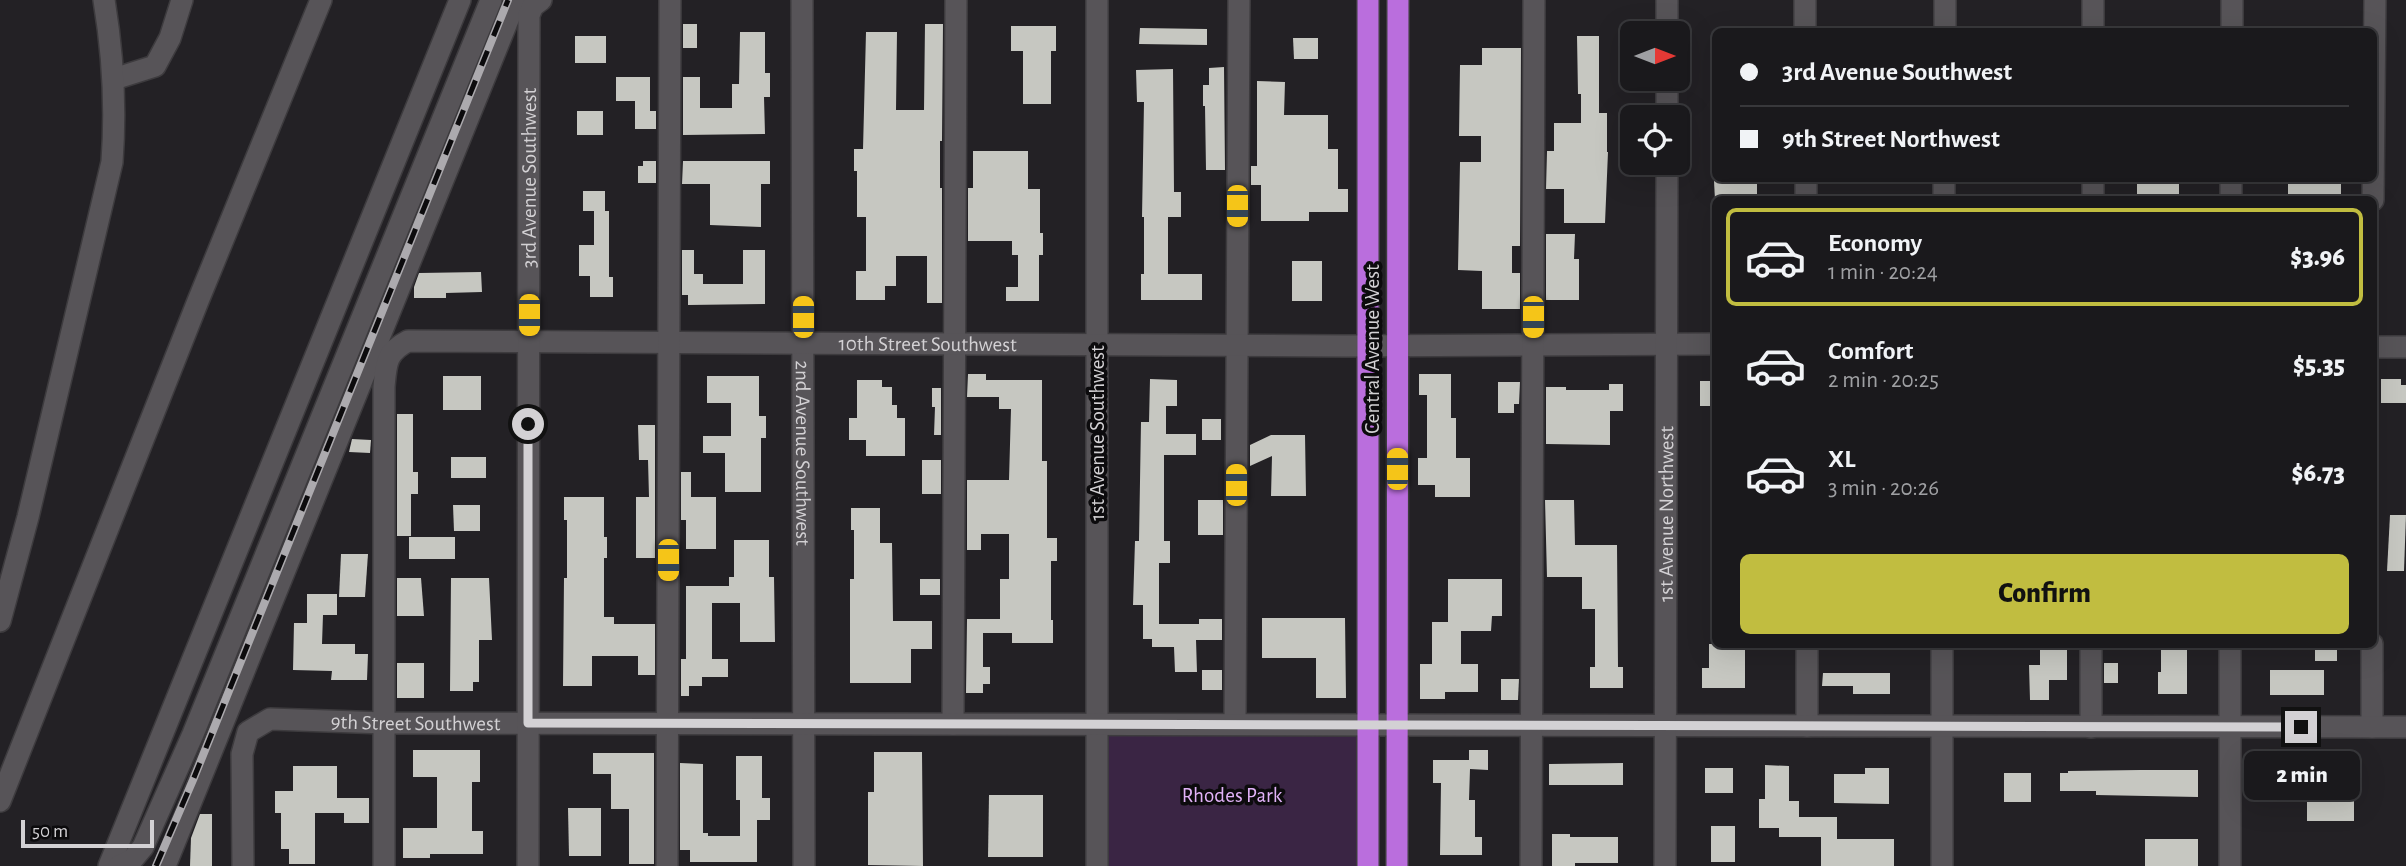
<!DOCTYPE html>
<meta charset="utf-8">
<style>
body{margin:0;font-family:"Alegreya Sans",sans-serif;background:#232225;color:#f1f3f6;height:100vh;display:flex;flex-direction:column;font-size:26px;white-space:nowrap}
*{box-sizing:border-box;margin:0}
p{font-size:23px;color:#9fa0a3}
.icon{flex:none;width:38px;height:38px;fill:none;stroke:currentColor;stroke-width:2;stroke-linecap:round;stroke-linejoin:round}
.map{position:relative;flex:1;overflow:hidden}
.panel{position:absolute;left:1712px;top:196px;width:665px;height:452px;display:flex;flex-direction:column;background:#1a191c;border-radius:10px;box-shadow:0 7px 28px #0002,0 0 0 2px #38383b}
.panel>*{flex:none}
.guide{position:absolute;left:1712px;top:28px;width:665px;height:154px;border-radius:10px;box-shadow:0 7px 28px #0002,0 0 0 2px #38383b;display:grid;align-content:center;height:154px;padding:0 28px;background:#1a191c}
.needle{width:46px;rotate:90deg}
.tools{position:absolute;left:1620px;top:21px;display:grid;gap:14px}
.tools a{display:grid;place-items:center;width:70px;height:70px;border-radius:10px;background:#1a191c;box-shadow:0 7px 28px #0002,0 0 0 2px #38383b;font-size:35px}
.scale{position:absolute;left:21px;bottom:18px;width:133px;box-sizing:border-box;padding-left:7px;border:4px solid #d3d1d4;border-top:0;font-size:19px;line-height:24px;white-space:nowrap;color:#d3d1d4;-webkit-text-stroke:5px #0c0b0d;paint-order:stroke}
.end{position:absolute;width:32px;height:32px;margin:-16px;border:9px solid #d3d1d4;background:#111;box-shadow:0 0 0 4px #111}
.from{border-radius:50%}
.bubble{position:absolute;height:49px;border-radius:10px;background:#1a191c;box-shadow:0 7px 28px #0002,0 0 0 2px #38383b;font-size:23px;font-weight:800;line-height:49px;text-align:center}
.car{position:absolute;width:21px;height:42px;margin:-21px -10px;border-radius:9px;box-shadow:0 0 5px 2px #0007;background:linear-gradient(#f5c518 24%,#345 0 40%,#f5c518 0 76%,#345 0 86%,#f5c518 0)}
.guide b{display:flex;align-items:center;gap:24px;height:66px;font-size:26px}
.guide b+b{border-top:2px solid #38383b}
.guide i{width:18px;height:18px;background:#f1f3f6}
ul{padding:12px 0 0;list-style:none}
li{display:flex;align-items:center;gap:21px;height:98px;margin:0 14px 10px;padding:0 14px;border:4px solid transparent;border-radius:10px}
li div{flex:1}
li b{display:block;font-size:26px}
li em{font-style:normal;font-weight:800}
li.current{border-color:#c1bd40}
li>.icon{width:63px;height:63px;stroke-width:1.5}
.cta{display:flex;gap:14px;margin-top:auto;padding:14px 28px}
.cta a{flex:1;height:80px;border-radius:10px;background:#c1bd40;color:#111;font-size:28px;font-weight:800;line-height:80px;text-align:center}
.map>svg:first-child{display:block}
.green{fill:#3a2544}
.building{fill:#c6c7c1}
.lines{fill:none;stroke-linecap:round;stroke-linejoin:round}
.minor-casing{stroke:#3d3b3e;stroke-width:24}
.highway-casing{stroke:#3d3b3e;stroke-width:24}
.minor{stroke:#575458;stroke-width:21}
.highway{stroke:#ba6edd;stroke-width:21}
.rail-casing{stroke:#acaaae;stroke-width:8}
.rail{stroke:#0c0b0d;stroke-width:5;stroke-dasharray:16;stroke-linecap:butt}
.route{stroke:#d3d1d4;stroke-width:9}
.labels{text-anchor:middle;dominant-baseline:central;stroke-width:7;stroke-linejoin:round;paint-order:stroke}
.street-label{font-size:21px;fill:#d3d1d4;stroke:#0c0b0d}
.park-label{font-size:21px;fill:#e1b2f8;stroke:#0c0b0d}
</style>
<div class="map">
<svg width="2406" height="866" viewBox="0 0 2406 866">
<rect width="100%" height="100%" fill="#232125"/>
<path class="green" d="M1368,724V866H1097V725Z"/>
<g class="building">
<rect x="683" y="24" width="14" height="24"/>
<path d="M925,24H943L942,141H940V188H942V303H927V256H896V286H885V300H856V271H866V217H857V171H854V149H863L866,32H897L896,110H924Z"/>
<path d="M1011,26H1056V51H1051V104H1023V51H1011Z"/>
<path d="M1140,28L1207,29V45L1139,44Z"/>
<path d="M740,32H765V73H770V97H764L765,134L683,135V77H700V108H732V84H739Z"/>
<rect x="575" y="36" width="31" height="27"/>
<path d="M1577,36H1599V113H1607V152H1608L1605,223H1564V189H1546L1547,151H1554V123H1581V94H1578Z"/>
<path d="M1293,38H1318V59H1294Z"/>
<path d="M1482,48H1521L1520,246H1512V273H1520V309H1482V271L1458,270L1460,162H1481V136H1459L1460,65H1482Z"/>
<path d="M1224,67L1225,170H1206L1205,106H1203V85H1209V68Z"/>
<path d="M1173,69L1174,192H1181V217H1168V274H1202V300H1141V274H1144V217H1142L1144,102H1137L1136,70Z"/>
<path d="M616,77H650V111H656V129H635V101H616Z"/>
<path d="M1257,81L1285,82L1284,115H1328V149H1338V189H1348V212H1309V221H1261V185H1251V166H1257Z"/>
<rect x="577" y="111" width="26" height="24"/>
<path d="M973,151H1028V189H1040V233H1043V255H1039V301H1006V287H1018V255H1012V241H968V188H973Z"/>
<path d="M643,161H656V183H638V166H643Z"/>
<path d="M683,161H770V184H761V227L710,225V184H682Z"/>
<rect x="2137" y="178" width="42" height="17"/>
<rect x="2288" y="178" width="53" height="22"/>
<path d="M1757,180V200H1715L1714,181Z"/>
<rect x="583" y="191" width="22" height="20"/>
<path d="M594,211H609V277H613V297H590V276H579V245H594Z"/>
<path d="M1546,234H1575L1574,259H1579V300H1546Z"/>
<path d="M682,250H694V274H703V284H743V250H765V304L688,305V295H682Z"/>
<rect x="1292" y="261" width="30" height="40"/>
<path d="M481,272L482,292L446,293V298H414V287L419,273Z"/>
<path d="M968,374H986V380H1042V461H1047V538H1057V561H1051V620H1053V643H1012V633H983V667H990V684H983V693H966L967,619H1000V579H1009V534H981V550H967V480H1009L1011,409H999V397H967Z"/>
<path d="M1419,374H1451V418H1456V458H1470V497H1435V485H1418V458H1427V395H1419Z"/>
<rect x="443" y="376" width="38" height="34"/>
<path d="M707,376H759V416H766V438H761V492H725V453H703V436H731V403H707Z"/>
<path d="M1150,379L1177,380V406H1166V434H1196V455H1164V541H1170V563H1159V624H1199V619H1222V640H1196L1197,672H1175L1174,647H1152V639H1143V605H1133L1135,541H1139L1141,422H1149Z"/>
<path d="M2381,379H2401V385H2406V403H2381Z"/>
<path d="M857,380H882V387H892V405H897V418H905V456H866V440H849V418H857Z"/>
<rect x="1700" y="381" width="15" height="25"/>
<path d="M1498,382H1520L1519,404H1514V413H1498Z"/>
<path d="M1609,384H1623V411H1610V445L1546,444V387H1566V390H1609Z"/>
<path d="M932,388H941V435H934L935,407H932Z"/>
<path d="M397,414H413V472H418V494H411V536H397Z"/>
<rect x="1202" y="419" width="19" height="21"/>
<path d="M638,425H655V558H636V497H649L648,460H639Z"/>
<path d="M1271,435H1305L1306,496H1271L1272,456L1250,466V445Z"/>
<path d="M352,439L371,440L370,453L349,452Z"/>
<rect x="451" y="457" width="35" height="21"/>
<rect x="922" y="460" width="19" height="34"/>
<path d="M681,472H691V497H716V549H686V520H681Z"/>
<path d="M564,497H604V537H607V558H604V617H614V624H655V675H638V656H592V686H563L564,578H567V520H564Z"/>
<rect x="1198" y="500" width="25" height="35"/>
<path d="M1545,500H1574L1575,545H1617L1618,667H1623V688H1590V667H1595V609H1582V577H1547Z"/>
<path d="M453,505H480V531H454Z"/>
<path d="M851,508H880V543H892L893,621H932V649H911V683H850V579H854V530H851Z"/>
<path d="M2390,515H2406L2404,571H2387Z"/>
<rect x="409" y="537" width="46" height="22"/>
<path d="M734,540H769V577H774L775,642H740V603H712V659H728V677H702V686H689V696H681V659H686V586H729V577H734Z"/>
<path d="M341,554H368L365,597H339Z"/>
<path d="M397,578H421L424,616H397Z"/>
<path d="M451,578H489L492,640H479V682H473V691H450Z"/>
<rect x="920" y="579" width="20" height="16"/>
<path d="M1448,579H1502V616H1492L1491,631H1461V664H1478V692H1445V699H1420V664H1432V622H1448Z"/>
<path d="M307,594H337V615H323L322,644H355V654H368L367,680H331L332,671L293,670L294,623H307Z"/>
<path d="M1262,618H1345L1346,698H1316V658H1262Z"/>
<path d="M1709,644H1745V688H1702V668H1709Z"/>
<path d="M2040,644H2067V680H2049V700H2030L2029,665H2040Z"/>
<path d="M2161,644H2187V694H2158V672H2161Z"/>
<rect x="2315" y="644" width="22" height="17"/>
<rect x="397" y="663" width="27" height="35"/>
<rect x="2104" y="663" width="14" height="20"/>
<rect x="1202" y="670" width="20" height="20"/>
<rect x="2270" y="670" width="54" height="25"/>
<path d="M1823,673H1890V694H1853V686H1822Z"/>
<path d="M1501,679H1519L1518,700H1501Z"/>
<path d="M413,750H480V782H472V831H483V854H430V858H403V828H437V777H413Z"/>
<path d="M1469,750H1488V770L1470,769L1469,800H1475V837H1482V855H1440L1441,783H1433V760H1469Z"/>
<path d="M874,752H922L923,866L868,865V792H874Z"/>
<path d="M593,753H654V864H629V809H611V774H593Z"/>
<path d="M736,756H762V798H770V820H757V862H690V850H680V763L703,764V833H708V836H740V800H736Z"/>
<path d="M1623,763V785H1549V764Z"/>
<path d="M1765,765L1789,766V801H1799V817H1837V839H1894V866H1821V837H1779V828H1759V799H1765Z"/>
<path d="M293,766H337V798H369V823H344V813H315V864H289V849H281V813H275V791H293Z"/>
<rect x="1705" y="768" width="28" height="25"/>
<path d="M1865,768H1889V804L1834,803V774H1865Z"/>
<path d="M2285,769L2354,770V821H2307V795H2285Z"/>
<path d="M2140,770H2198V797L2096,795V791H2060V773H2068V771Z"/>
<rect x="2004" y="773" width="27" height="29"/>
<path d="M989,795H1043V857H988Z"/>
<path d="M568,808H601V856H569Z"/>
<path d="M200,814H212V866H190L191,838Z"/>
<rect x="1711" y="826" width="24" height="36"/>
<path d="M1552,834H1570V837H1618V863H1575V866H1552Z"/>
<rect x="2145" y="839" width="53" height="27"/>
</g>
<g class="lines">
<defs>
<g id="minor">
<path id="s1" d="M802,0L804,866"/>
<path d="M1097,0V866"/>
<path d="M1805,0V32"/>
<path d="M1945,32V0"/>
<path d="M2093,32V0"/>
<path d="M2232,32V0"/>
<path d="M1667,33V0"/>
<path d="M114,79L155,66L170,38L182,0"/>
<path d="M1667,117V79"/>
<path d="M1806,178V200"/>
<path d="M1944,200V178"/>
<path d="M2093,200V178"/>
<path d="M2231,200V178"/>
<path d="M2373,200L2375,0"/>
<path d="M2373,347H2406"/>
<path d="M0,621L28,517L112,162C116,108 113,54 104,0"/>
<path d="M1807,644V726"/>
<path d="M1942,644V866"/>
<path d="M2372,644V727"/>
<path d="M953,724L956,0"/>
<path d="M1235,724L1239,0"/>
<path d="M2091,727V644"/>
<path d="M0,801L198,301L321,0"/>
<path d="M109,866L460,0"/>
<path d="M119,866L132,860L143,847L193,734L491,0"/>
<path d="M165,866L516,0"/>
<path id="s2" d="M243,866L242,754L248,732L270,719L385,723L2406,727"/>
<path id="s3" d="M384,866V387C386,364 386,352 408,341L1346,346L1715,344"/>
<path id="s4" d="M528,866L529,15L533,6L541,0"/>
<path d="M667,866L670,0"/>
<path d="M1531,866L1534,0"/>
<path id="s5" d="M1665,866L1667,163"/>
<path d="M2230,866V644"/>
</g>
<g id="highway">
<path d="M1368,866V0"/>
<path d="M1397,866L1398,0"/>
</g>
</defs>
<use href="#minor" class="minor-casing"/>
<use href="#highway" class="highway-casing"/>
<use href="#minor" class="minor"/>
<use href="#highway" class="highway"/>
<defs>
<path id="rail" d="M156,866L193,780L508,0"/>
</defs>
<use href="#rail" class="rail-casing"/>
<use href="#rail" class="rail"/>
</g>
<g class="lines">
<path class="route" d="M528,424V723L2301,727"/>
</g>
<g class="labels">
<g class="street-label">
<text stroke="none"><textPath href="#s4" startOffset="688">3rd Avenue Southwest</textPath></text>
<text stroke="none"><textPath href="#s3" startOffset="1054">10th Street Southwest</textPath></text>
<text transform="translate(1372 349) rotate(-90)">Central Avenue West</text>
<text transform="translate(1097 433) rotate(-90)">1st Avenue Southwest</text>
<text stroke="none"><textPath href="#s1" startOffset="453">2nd Avenue Southwest</textPath></text>
<text stroke="none"><textPath href="#s5" startOffset="352">1st Avenue Northwest</textPath></text>
<text stroke="none"><textPath href="#s2" startOffset="306">9th Street Southwest</textPath></text>
</g>
<g class="park-label">
<text x="1232" y="795">Rhodes Park</text>
</g>
</g>
</svg>
<div class="tools">
<a><svg class="needle" viewBox="-14 -14 28 28"><path d="M0-13l5 13h-10z" fill="#e53935"/><path d="M0 13l5-13h-10z" fill="#9fa0a3"/></svg></a>
<a><svg class="icon" aria-label="locate" viewBox="0 0 24 24"><circle cx="12" cy="12" r="6"/><path d="M12 2v4M12 18v4M2 12h4M18 12h4"/></svg></a>
</div>
<div class="scale">50 m</div>
<i class="end from" style="left:528px;top:424px"></i>
<i class="end" style="left:2301px;top:727px"></i>
<div class="bubble" style="left:2244px;top:751px;width:116px">2 min</div>
<i class="car" style="left:1237px;top:206px;rotate:180deg"></i>
<i class="car" style="left:529px;top:315px;rotate:180deg"></i>
<i class="car" style="left:803px;top:317px;rotate:0deg"></i>
<i class="car" style="left:1533px;top:317px;rotate:180deg"></i>
<i class="car" style="left:1397px;top:469px;rotate:0deg"></i>
<i class="car" style="left:1236px;top:485px;rotate:0deg"></i>
<i class="car" style="left:668px;top:560px;rotate:180deg"></i>
<div class="guide">
<b><i class="from"></i>3rd Avenue Southwest</b>
<b><i></i>9th Street Northwest</b>
</div>
<section class="panel">
<ul>
<li class="current"><svg class="icon" aria-label="car" viewBox="0 0 24 24"><path d="M5 17H2v-5l4-1 3-4h7l3 4 3 1v5h-3M9 17h6M6 11h13"/><circle cx="7" cy="17" r="2"/><circle cx="17" cy="17" r="2"/></svg><div><b>Economy</b><p>1 min · 20:24</p></div><em>$3.96</em></li>
<li><svg class="icon" aria-label="car" viewBox="0 0 24 24"><path d="M5 17H2v-5l4-1 3-4h7l3 4 3 1v5h-3M9 17h6M6 11h13"/><circle cx="7" cy="17" r="2"/><circle cx="17" cy="17" r="2"/></svg><div><b>Comfort</b><p>2 min · 20:25</p></div><em>$5.35</em></li>
<li><svg class="icon" aria-label="car" viewBox="0 0 24 24"><path d="M5 17H2v-5l4-1 3-4h7l3 4 3 1v5h-3M9 17h6M6 11h13"/><circle cx="7" cy="17" r="2"/><circle cx="17" cy="17" r="2"/></svg><div><b>XL</b><p>3 min · 20:26</p></div><em>$6.73</em></li>
</ul>
<div class="cta"><a>Confirm</a></div>
</section>
</div>
